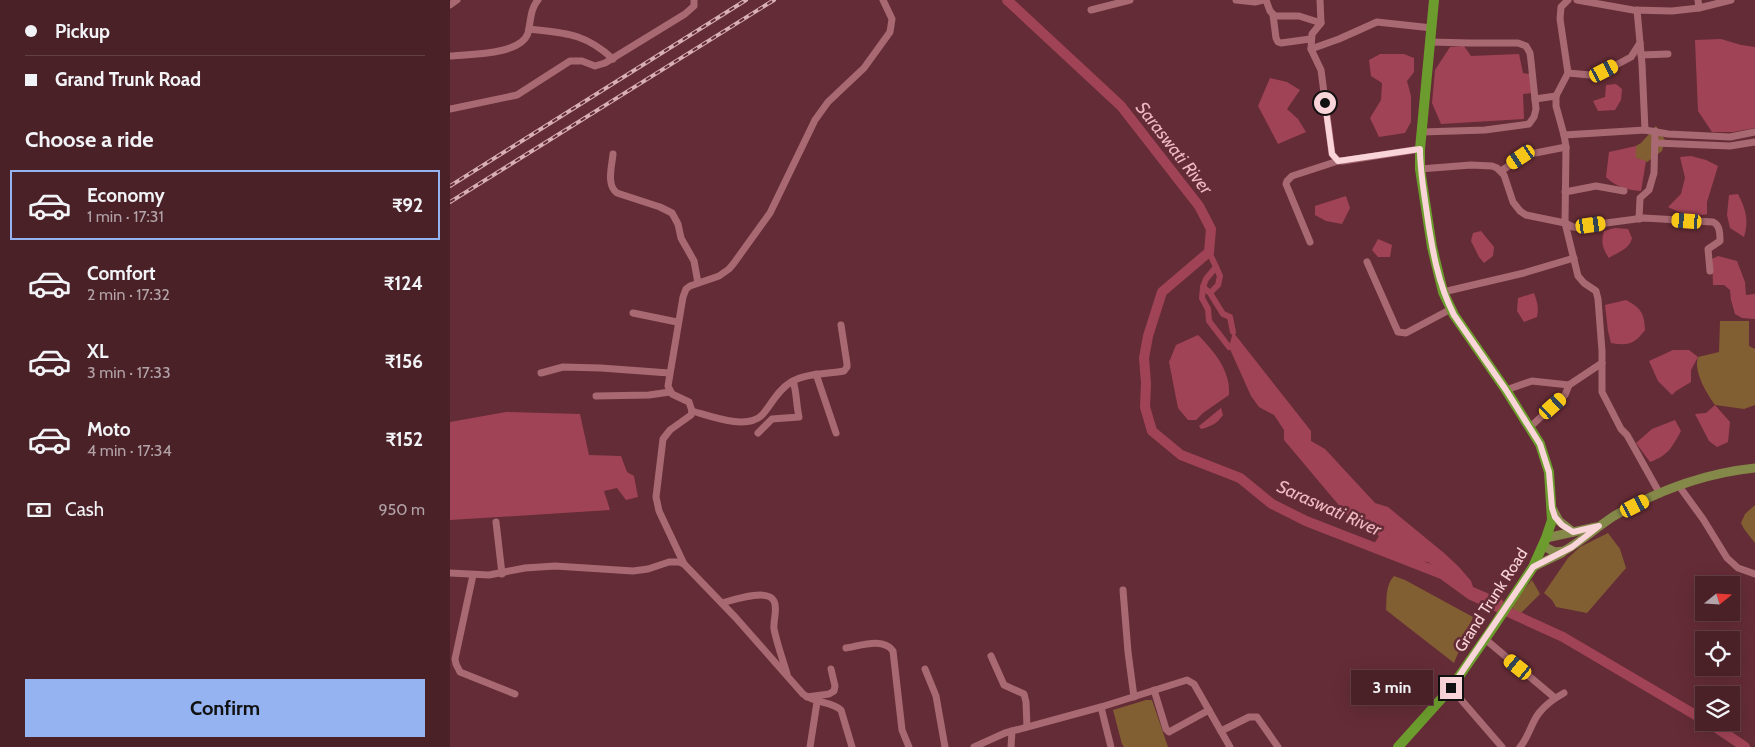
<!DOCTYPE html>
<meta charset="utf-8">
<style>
body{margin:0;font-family:Cabin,sans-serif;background:#552e34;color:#f1f3f6;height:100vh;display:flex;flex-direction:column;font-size:19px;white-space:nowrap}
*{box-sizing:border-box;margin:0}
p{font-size:16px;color:#b2a3a8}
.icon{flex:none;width:28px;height:28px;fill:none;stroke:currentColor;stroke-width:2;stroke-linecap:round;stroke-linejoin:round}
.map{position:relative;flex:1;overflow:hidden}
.details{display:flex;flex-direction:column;background:#4b2128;width:450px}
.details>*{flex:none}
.banner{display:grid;align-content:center;height:110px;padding:0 25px;background:#4b2128}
.needle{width:32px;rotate:72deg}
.controls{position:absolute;left:1245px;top:576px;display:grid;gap:10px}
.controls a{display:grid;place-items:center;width:45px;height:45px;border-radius:0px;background:#4b2128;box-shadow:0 5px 20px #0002,0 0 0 1px #623e45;font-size:25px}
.end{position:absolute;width:22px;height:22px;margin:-11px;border:6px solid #f9d4d8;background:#111;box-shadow:0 0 0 2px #111}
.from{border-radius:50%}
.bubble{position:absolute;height:35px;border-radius:0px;background:#4b2128;box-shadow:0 5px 20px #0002,0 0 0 1px #623e45;font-size:16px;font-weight:700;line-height:35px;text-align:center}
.car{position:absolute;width:15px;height:30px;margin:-15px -8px;border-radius:6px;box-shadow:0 0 4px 1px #0007;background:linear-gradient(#f5c518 24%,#345 0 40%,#f5c518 0 76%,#345 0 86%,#f5c518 0)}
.banner b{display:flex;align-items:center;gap:18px;height:48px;font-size:19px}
.banner b+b{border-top:1px solid #623e45}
.banner i{width:12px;height:12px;background:#f1f3f6}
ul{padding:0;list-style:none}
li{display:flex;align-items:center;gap:15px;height:70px;margin:0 10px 8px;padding:0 15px;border:2px solid transparent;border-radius:0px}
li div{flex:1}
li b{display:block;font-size:19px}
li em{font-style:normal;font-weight:700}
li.current{border-color:#95b2f1}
li>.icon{width:45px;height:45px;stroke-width:1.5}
h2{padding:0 25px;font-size:22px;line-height:60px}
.pay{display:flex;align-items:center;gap:12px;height:55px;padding:0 25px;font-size:19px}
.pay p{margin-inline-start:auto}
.primary-button{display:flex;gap:10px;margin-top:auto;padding:10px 25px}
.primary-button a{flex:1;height:58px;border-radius:0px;background:#95b2f1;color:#111;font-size:20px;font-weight:700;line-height:58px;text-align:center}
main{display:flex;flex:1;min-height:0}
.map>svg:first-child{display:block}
.green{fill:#825e33}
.water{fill:#a14356}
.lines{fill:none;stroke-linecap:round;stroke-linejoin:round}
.canal{stroke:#a14356;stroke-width:6}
.river{stroke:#a14356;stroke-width:10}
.minor{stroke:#a86972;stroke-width:7}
.major{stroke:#848849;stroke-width:9}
.highway{stroke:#6c9c2d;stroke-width:10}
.rail-casing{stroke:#d8afb4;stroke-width:4}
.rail{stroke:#642c36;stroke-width:2;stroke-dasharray:5.5;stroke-linecap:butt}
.route{stroke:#f9d4d8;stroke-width:6}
.labels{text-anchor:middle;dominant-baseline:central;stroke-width:5;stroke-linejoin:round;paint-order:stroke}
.street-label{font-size:16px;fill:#f9d4d8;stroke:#642c36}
.water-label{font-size:18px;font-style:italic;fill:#efb9c0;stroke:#642c36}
</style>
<main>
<section class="details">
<div class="banner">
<b><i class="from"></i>Pickup</b>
<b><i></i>Grand Trunk Road</b>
</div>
<h2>Choose a ride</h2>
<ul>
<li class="current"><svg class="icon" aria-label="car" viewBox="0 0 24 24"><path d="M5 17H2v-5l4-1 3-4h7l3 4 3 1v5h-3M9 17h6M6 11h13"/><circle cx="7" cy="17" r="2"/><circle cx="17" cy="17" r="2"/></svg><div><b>Economy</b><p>1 min · 17:31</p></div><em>₹92</em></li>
<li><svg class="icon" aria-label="car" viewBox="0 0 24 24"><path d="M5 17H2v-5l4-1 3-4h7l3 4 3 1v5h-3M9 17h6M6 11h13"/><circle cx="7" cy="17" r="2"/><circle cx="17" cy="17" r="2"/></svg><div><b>Comfort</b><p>2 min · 17:32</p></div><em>₹124</em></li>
<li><svg class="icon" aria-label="car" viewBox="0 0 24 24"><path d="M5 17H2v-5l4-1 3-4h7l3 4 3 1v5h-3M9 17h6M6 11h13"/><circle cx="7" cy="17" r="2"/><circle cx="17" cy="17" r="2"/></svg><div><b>XL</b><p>3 min · 17:33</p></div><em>₹156</em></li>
<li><svg class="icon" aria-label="car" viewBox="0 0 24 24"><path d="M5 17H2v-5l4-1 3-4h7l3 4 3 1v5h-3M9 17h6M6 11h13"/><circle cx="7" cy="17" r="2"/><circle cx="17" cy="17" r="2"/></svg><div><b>Moto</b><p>4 min · 17:34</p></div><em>₹152</em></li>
</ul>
<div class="pay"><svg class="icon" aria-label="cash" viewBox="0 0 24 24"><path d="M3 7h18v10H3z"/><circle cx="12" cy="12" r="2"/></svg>Cash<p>950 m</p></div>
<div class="primary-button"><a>Confirm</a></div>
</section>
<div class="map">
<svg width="1305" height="747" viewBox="0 0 1305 747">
<rect width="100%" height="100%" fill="#642c36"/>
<g class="green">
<path d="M1206,126L1215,140L1212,151L1197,162L1186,158V146L1191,143Z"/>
<path d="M1270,321H1299V346L1305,349V405L1294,409L1265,405C1257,394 1243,371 1248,357L1269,352Z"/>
<path d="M1305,505V543L1294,529L1291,523L1295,514Z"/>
<path d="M1158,533L1170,549L1176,568L1137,613L1106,607L1102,600L1094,593L1118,558L1130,547Z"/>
<path d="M944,576L955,580L1023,617L1004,663L936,610C937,598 935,586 944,576Z"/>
<path d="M1082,580L1090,594L1067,617L1061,605Z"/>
<path d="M696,700H702L718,747H674L672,744L663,710Z"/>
</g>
<g class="water">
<path d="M1271,39L1291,45L1305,47V128L1283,132H1262L1248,111L1245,40Z"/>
<path d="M1014,46L1021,56L1069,54L1073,73L1079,74L1082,93L1073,94L1074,119L991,124L982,103L985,70L1000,47Z"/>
<path d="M930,54H954L964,58V72L957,81L961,96V122L955,133L929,137L920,118L931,100L932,83L921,76L919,60Z"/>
<path d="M820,78L837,82L850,90L837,109L848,119L856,132L828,144L808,106Z"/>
<path d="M1166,84L1172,89L1171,100L1165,110L1148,111L1143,101L1155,97L1156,85Z"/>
<path d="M1186,146V158L1196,161L1191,191C1177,190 1166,187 1156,177L1159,152Z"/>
<path d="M1241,156L1256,160L1268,166L1257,202V214C1242,218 1231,213 1218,207L1231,194L1235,178L1230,157Z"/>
<path d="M1288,194C1296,210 1299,220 1294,237L1280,228L1277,215L1279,195Z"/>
<path d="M896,196L900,208L892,224L876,221L865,215V206Z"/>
<path d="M1165,228L1178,229L1182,238C1179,250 1169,251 1159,258C1152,248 1151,242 1154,231Z"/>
<path d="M1031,231L1044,247L1043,256L1034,263L1029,257L1021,241L1023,233Z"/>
<path d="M928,239L942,245L940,257H928L922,250Z"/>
<path d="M1268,256L1287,261L1295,282L1296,295L1305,294V319L1292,318L1285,314L1281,300L1280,290L1274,285H1263L1262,259Z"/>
<path d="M1084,293C1087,301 1089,308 1087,317L1074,322L1067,311L1068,298Z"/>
<path d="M1176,300C1191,308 1194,313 1195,330C1185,344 1178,346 1161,343L1158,331L1155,305Z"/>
<path d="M783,332L861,431V441L875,449L925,503L938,507L994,553L1009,567L1021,581L1023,587L1051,599L1054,602L1050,609L1021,595L978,562L956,560L922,547L929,536L911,522H903L834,440V430L824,415L809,407L801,396L779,347Z"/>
<path d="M748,335C764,351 781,371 779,395L753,413L746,420H738L728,408L719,362L726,345Z"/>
<path d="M1223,350H1239L1248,357L1241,370V382L1226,391L1222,395L1208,381L1199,361Z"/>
<path d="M1265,405L1280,422L1278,442L1267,447L1259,441L1245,414L1256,413Z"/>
<path d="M771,408L773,415C768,423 760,427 751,429L749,426Z"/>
<path d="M56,412L130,414L139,455L171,456L177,472L184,476L188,497L176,500L167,488L154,491L160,510L0,520V422Z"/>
<path d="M1225,420L1231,431C1222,447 1219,455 1200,462L1186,443L1202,429Z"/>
</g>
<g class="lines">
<g class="canal">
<path d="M759,252L766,267L756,279L753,287L752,298L758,309L759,321L779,347"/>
<path d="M753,287L760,293L773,314L780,317L783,332"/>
<path d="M760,293L768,285L770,276L766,267"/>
</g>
<g class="river">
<path d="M557,0L671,106L749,206L761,229L759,252L712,292L698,336L694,358L696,383L695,407L702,431L731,455L790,478L822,504L856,521L992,574L1021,595L1113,637L1254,720"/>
<path d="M1258,722L1295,747"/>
</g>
<g class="minor">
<path d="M786,0L805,2L813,0"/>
<path d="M816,0L820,11L825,16H849L871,23"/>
<path d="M870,0L871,23L862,34L861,49L871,70L882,154L888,161H893L970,149"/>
<path d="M1118,0L1111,7L1110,19L1118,73L1106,96V106L1114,135L1116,147L1115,223L1128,276L1134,283L1146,291L1148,299L1152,351V392L1171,429L1177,435L1210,494"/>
<path d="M1127,0L1183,10L1222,11L1249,8L1248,0"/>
<path d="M0,5L7,0"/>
<path d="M1249,8L1281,0"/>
<path d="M641,10L680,0"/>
<path d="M1187,10L1192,64L1195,130"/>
<path d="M823,15L826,38L828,42L831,43L860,39"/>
<path d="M79,29C115,33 135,33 163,59"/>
<path d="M861,49L889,39L927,22L982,28"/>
<path d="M1191,55L1218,54"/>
<path d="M0,56C20,54 71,55 78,33C81,21 80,9 88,0"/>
<path d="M1118,73L1140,75L1155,71L1181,57L1190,43"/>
<path d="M1085,99L1106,96"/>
<path d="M0,109L67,95L120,61H132L145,66L155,63L235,14L244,6V0"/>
<path d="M972,132L1035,130L1079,124L1084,117L1086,109L1081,61L1080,53L1076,46L1068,43H1019L980,42"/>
<path d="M1114,135L1195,130L1218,134L1280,137L1305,132"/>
<path d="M1205,143L1280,146L1305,142"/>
<path d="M163,154C162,166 156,185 167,193L210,207L222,213L228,224L231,238L244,261L248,283"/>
<path d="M970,169L1021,165L1042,166L1047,168L1054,175L1063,202L1070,211L1076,215L1115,223L1123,227L1131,228L1141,225L1194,218L1263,222C1270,225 1270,234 1270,241L1258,249L1260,271"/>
<path d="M1051,171L1075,155L1116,147"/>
<path d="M1115,192L1146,186L1174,191"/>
<path d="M1189,219L1190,198L1199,190L1204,173L1205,131"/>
<path d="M860,242L836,184L837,181L842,176L888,161"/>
<path d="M917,262L948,332L956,333L1001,309"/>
<path d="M993,292L1074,273L1124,258"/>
<path d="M183,313L227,322"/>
<path d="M91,373L113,367L151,368L219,373"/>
<path d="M366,374L386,433"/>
<path d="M1056,390L1082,381L1119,385L1152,363"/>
<path d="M146,396L199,395L220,392"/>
<path d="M242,411C260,416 298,431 313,414C322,403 328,390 341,382C356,373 377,374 394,371L397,367V364L391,325"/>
<path d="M1080,427L1115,395L1119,385"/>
<path d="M308,433L322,419L349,417C346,404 347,393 343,381"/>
<path d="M1229,486L1253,519L1277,558L1288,568L1305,574"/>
<path d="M46,522L52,574"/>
<path d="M234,564L209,511L206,497L213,439L220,430L241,415L242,411L239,402L222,394L218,386L233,297L236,289L240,286L269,276L279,269L284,263L320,213L365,120L378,102L414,68L440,32L442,19L433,0"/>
<path d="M0,573L39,575L75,568L105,566L183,571L198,569L219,562H229L234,564L286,618L353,694C366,704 381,701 391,710L402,747"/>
<path d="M23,575L5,659L6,664L10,672L65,694"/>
<path d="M673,590L678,652L684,697"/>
<path d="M272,603C283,600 318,588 324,601C328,609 323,620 324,629C327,644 333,660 337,674"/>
<path d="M1035,639L1105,698"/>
<path d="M396,648C410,646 433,637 443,651L452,730L459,747"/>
<path d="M541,656L554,685L574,694L576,702L577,727"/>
<path d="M475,669L486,696L495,747"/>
<path d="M1001,688L1052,747"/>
<path d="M704,690L716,729L719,732L759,710"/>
<path d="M357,697L379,694L384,691L385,686L381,669"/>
<path d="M651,707L661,747"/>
<path d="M771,731L799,717H807L828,747"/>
<path d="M360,747L367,702"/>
<path d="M524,747L555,733L651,707L737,680L744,684L780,747"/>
<path d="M561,747L562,731"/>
<path d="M1070,747C1079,737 1081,723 1089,713C1096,704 1105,698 1114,693"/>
</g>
<g class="major">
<path d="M1103,510L1109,521L1123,532"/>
<path d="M1096,538L1146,527"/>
<path d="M1093,546L1105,552L1114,551C1132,541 1147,527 1164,516C1207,491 1256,473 1305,468"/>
<path d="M1083,567L1112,553"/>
</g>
<path class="highway" d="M948,747L1001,688L1042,629L1083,567L1096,538L1102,520L1099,472L1090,444L1056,390L1004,315L993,292L982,247L970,169V149L984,0"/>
<defs>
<g id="rail">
<path d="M0,186L296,0"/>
<path d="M0,202L324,0"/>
</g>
</defs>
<use href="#rail" class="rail-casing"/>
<use href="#rail" class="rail"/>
</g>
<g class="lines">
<path class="route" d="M875,103L882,154L888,161L970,149C970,171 974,192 977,214C982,249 988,284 1004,315L1056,390L1090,444L1099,472L1102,508L1105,517L1112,525L1123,532L1149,526L1122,547L1083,567L1001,688"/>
</g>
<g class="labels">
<g class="street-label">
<text transform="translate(1041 600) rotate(-57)">Grand Trunk Road</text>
</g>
<g class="water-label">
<text transform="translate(724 148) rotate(52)">Saraswati River</text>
<text transform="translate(879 508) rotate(24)">Saraswati River</text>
</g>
</g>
</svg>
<div class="controls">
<a><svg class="needle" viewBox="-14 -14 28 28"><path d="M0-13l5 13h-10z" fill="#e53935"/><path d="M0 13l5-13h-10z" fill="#b2a3a8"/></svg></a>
<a><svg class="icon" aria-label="locate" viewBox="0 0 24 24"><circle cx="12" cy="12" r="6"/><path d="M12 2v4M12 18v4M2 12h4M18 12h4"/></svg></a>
<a><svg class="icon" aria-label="layers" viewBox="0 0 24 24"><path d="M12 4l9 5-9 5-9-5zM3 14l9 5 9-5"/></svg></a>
</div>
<i class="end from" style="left:875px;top:103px"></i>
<i class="end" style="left:1001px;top:688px"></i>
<div class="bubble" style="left:901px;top:670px;width:82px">3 min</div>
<i class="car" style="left:1154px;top:71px;rotate:63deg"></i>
<i class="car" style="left:1071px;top:157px;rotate:236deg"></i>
<i class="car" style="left:1237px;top:221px;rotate:274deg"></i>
<i class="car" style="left:1141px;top:225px;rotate:82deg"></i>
<i class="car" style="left:1103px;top:406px;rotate:48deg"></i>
<i class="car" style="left:1185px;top:506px;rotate:63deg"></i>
<i class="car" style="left:1068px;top:667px;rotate:309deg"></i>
</div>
</main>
